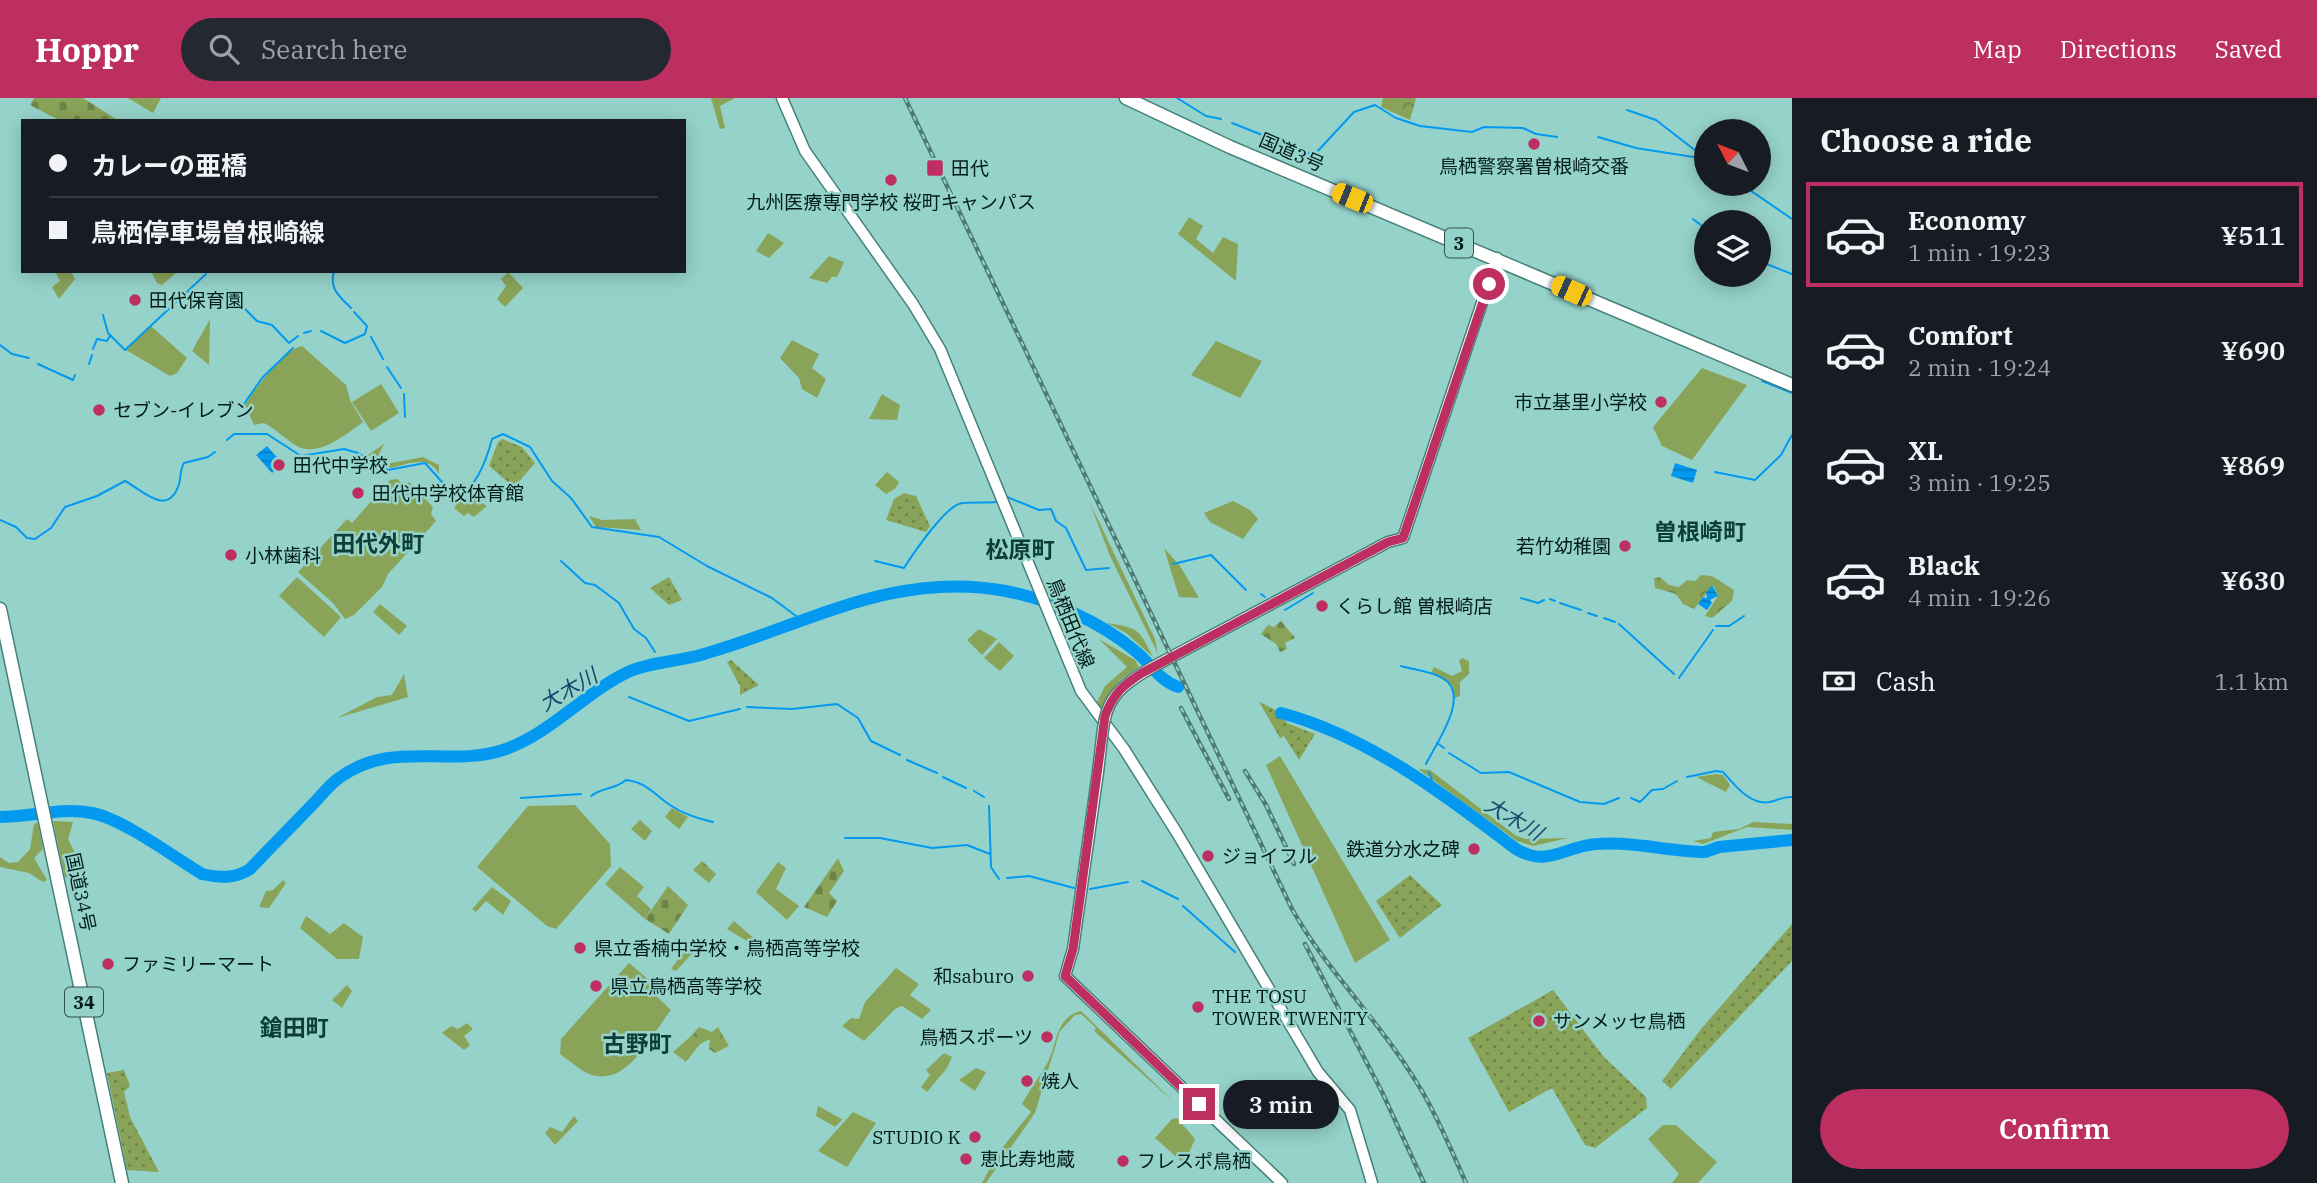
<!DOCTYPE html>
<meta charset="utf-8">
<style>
body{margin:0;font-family:"IBM Plex Serif","Noto Sans JP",serif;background:#242831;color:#f1f3f6;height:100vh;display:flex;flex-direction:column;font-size:26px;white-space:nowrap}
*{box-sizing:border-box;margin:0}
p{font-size:23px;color:#9ea1a6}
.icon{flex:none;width:38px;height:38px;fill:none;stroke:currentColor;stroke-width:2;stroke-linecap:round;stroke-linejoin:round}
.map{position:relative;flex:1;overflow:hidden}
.details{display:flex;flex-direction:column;background:#171b24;width:525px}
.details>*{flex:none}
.top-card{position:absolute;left:21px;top:21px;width:665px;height:154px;border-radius:0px;box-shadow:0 4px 18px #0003;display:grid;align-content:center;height:154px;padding:0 28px;background:#171b24}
.needle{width:46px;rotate:312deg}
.fabs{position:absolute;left:1694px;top:21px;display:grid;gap:14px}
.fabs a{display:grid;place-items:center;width:77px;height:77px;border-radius:50%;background:#171b24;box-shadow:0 4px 18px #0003;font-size:35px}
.end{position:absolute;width:32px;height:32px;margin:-16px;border:9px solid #bc2f60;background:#fff;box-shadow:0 0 0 4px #fff}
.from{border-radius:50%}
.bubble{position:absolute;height:49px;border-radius:24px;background:#171b24;box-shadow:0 4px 18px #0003;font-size:23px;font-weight:600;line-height:49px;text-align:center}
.car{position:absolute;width:21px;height:42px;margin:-21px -10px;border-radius:9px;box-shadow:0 0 5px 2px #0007;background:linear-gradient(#f5c518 24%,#345 0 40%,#f5c518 0 76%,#345 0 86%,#f5c518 0)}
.top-card b{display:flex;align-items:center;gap:24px;height:66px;font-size:26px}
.top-card b+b{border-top:2px solid #363941}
.top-card i{width:18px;height:18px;background:#f1f3f6}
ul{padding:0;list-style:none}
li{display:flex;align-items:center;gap:21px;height:105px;margin:0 14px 10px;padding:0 14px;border:4px solid transparent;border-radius:0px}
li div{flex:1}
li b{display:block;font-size:26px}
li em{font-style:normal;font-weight:600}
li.current{border-color:#bc2f60}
li>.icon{width:63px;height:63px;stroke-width:1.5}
h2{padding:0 28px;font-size:32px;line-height:84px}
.pay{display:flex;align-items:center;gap:18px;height:77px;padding:0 28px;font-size:26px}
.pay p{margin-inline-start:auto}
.action{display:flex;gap:14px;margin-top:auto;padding:14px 28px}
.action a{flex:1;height:80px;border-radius:42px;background:#bc2f60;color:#fff;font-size:28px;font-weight:600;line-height:80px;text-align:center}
header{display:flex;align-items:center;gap:42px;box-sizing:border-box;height:98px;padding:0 35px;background:#bc2f60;color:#fff}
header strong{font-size:33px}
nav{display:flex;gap:38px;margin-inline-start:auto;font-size:24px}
.search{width:490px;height:63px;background:#242831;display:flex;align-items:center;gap:18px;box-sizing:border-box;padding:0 24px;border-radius:38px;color:#9ea1a6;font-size:26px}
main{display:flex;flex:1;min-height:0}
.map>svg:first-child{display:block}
.green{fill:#89a459}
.forest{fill:url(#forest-crowns)}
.cemetery{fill:url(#cemetery-stones)}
.park{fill:url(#park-dots)}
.water{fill:url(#water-rules)}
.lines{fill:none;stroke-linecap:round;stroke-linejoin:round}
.stream{stroke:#0399f0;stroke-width:2}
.river{stroke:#0399f0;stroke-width:12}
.secondary-casing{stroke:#458179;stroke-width:13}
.trunk-casing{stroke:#458179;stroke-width:15}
.secondary{stroke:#fff;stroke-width:10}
.trunk{stroke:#fff;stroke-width:12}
.rail-casing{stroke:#4e7a73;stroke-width:4.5}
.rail{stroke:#95d3ca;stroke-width:2;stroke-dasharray:5;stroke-linecap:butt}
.secondary-bridge-casing{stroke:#458179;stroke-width:13;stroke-linecap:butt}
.secondary-bridge{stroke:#fff;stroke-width:10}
.route{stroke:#bc2f60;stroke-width:9}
.poi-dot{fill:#bc2f60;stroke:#95d3ca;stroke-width:2.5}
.labels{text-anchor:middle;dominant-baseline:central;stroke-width:5;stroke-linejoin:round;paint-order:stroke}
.shield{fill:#95d3ca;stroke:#2f534e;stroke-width:2}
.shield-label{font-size:18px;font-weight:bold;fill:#031c19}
.street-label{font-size:19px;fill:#031c19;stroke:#95d3ca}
.poi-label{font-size:19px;fill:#031c19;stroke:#95d3ca;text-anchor:start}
.water-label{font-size:21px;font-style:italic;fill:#19476b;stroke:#95d3ca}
.quarter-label{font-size:23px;font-weight:bold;fill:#0c3d38;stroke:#95d3ca}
</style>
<header>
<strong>Hoppr</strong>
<div class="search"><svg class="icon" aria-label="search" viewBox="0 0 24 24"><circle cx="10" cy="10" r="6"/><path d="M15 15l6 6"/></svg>Search here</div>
<nav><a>Map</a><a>Directions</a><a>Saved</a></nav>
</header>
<main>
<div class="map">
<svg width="1792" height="1085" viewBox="0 0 1792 1085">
<defs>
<pattern id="forest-crowns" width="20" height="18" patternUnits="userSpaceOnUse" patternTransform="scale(1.75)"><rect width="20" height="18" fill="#89a459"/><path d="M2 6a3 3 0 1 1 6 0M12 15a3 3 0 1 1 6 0" fill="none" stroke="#6e8549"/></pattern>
<pattern id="cemetery-stones" width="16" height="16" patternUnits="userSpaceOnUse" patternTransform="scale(1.75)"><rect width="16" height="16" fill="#89a459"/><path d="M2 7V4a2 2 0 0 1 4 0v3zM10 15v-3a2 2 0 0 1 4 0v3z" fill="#6e8549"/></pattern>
<pattern id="park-dots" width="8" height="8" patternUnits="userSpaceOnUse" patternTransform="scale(1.75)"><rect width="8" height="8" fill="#89a459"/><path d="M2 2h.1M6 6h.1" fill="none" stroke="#6e8549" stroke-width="1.8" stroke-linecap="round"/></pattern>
<pattern id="water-rules" width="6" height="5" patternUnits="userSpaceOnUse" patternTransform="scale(1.75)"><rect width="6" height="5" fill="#0399f0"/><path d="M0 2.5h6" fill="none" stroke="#037cc2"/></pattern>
</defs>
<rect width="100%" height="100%" fill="#95d3ca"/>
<g class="green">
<path d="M128,0H161L153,15Z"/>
<path d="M711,0H735L720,8L725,30L720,31Z"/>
<path d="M1189,119L1203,128L1196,141L1213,155L1223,139L1238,146L1236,183L1178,136Z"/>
<path d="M768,135L784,145L769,160L756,153Z"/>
<path d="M829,158L844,164L837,179H832L827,185L809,180Z"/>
<path d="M71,173L75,181L59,201L52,189L60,183L55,174Z"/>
<path d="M151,173H175L176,175L162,187L157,185Z"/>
<path d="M508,174L523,190L505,209L497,201L506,188L501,181Z"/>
<path d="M210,221L209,267L192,253Z"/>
<path d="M151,228L187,260L177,275L170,278L126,252Z"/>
<path d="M792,242L819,256L812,270L826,281L817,300L802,291L799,280L780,260Z"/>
<path d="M1216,243L1262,263L1240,300L1191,277Z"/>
<path d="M302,248L346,287L350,302L363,324C346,336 319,360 297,348C285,341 276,331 264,325L254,327L245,307C255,291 283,252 302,248Z"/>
<path d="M1702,270L1747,287L1692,362L1662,348L1653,329Z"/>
<path d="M381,286L399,315L371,333L352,304Z"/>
<path d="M882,296L900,307L897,322L869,321Z"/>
<path d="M887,374L899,384L896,390L886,396L875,387Z"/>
<path d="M397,381L405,388L409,384L433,409L431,416L436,423L388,476L382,489L354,517L345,521L333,505L298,474L347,421L352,425L390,382Z"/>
<path d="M471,398L487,408L474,419L468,415L464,418L454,410L458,404Z"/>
<path d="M1089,403L1155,541L1158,556L1110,458Z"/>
<path d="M1233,403L1250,412L1258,421L1243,441L1210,424L1204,415Z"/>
<path d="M589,418L602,422L635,421L641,432L596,429Z"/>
<path d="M1164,450L1180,468L1199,500L1179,499Z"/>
<path d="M297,479L341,519L324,539L279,498Z"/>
<path d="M380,506L407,528L399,537L373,514Z"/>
<path d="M1107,525C1139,530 1139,531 1153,559L1126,535Z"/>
<path d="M979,531L997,541L982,557L967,542Z"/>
<path d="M1099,541L1135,562L1139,569L1120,582L1101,612L1096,606L1105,588L1127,569Z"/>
<path d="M999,544L1014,558L1000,573L984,560Z"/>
<path d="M1462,560L1469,563V576L1460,584V598L1454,600L1452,587L1431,575L1434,569L1452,578L1462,573L1459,563Z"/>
<path d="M404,576L408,599L337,620L377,599L392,597Z"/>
<path d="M1280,658L1390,842L1355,865L1266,667Z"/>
<path d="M1418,671L1430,672L1515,737L1525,741L1568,740L1533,748L1517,743Z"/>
<path d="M1716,676L1723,677L1730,687L1726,694L1696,679Z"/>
<path d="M575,707L610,746L611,768L556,831L547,828L477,769L528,708Z"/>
<path d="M672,710L688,719L679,731L665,719Z"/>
<path d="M640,722L652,733L645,743L631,731Z"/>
<path d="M53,723L73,724L68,741L84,772L65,780Z"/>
<path d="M1753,724L1792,726V732L1747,729L1703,746L1693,743L1711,740L1713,734L1739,731Z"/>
<path d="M38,725L43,751L34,760L47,782L43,784L29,775L0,769V759L9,765L18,764L30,751L34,726Z"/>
<path d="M778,764L786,770L776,791L799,808L787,822L756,794Z"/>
<path d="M620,769L644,789L637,798L651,811L645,821L605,786Z"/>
<path d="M283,782L286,785L269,810L259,809L266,793L273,792Z"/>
<path d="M492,789L511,803L503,817L486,803L476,814L472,811Z"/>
<path d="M306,818L330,836L344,825L363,839L359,861H337L300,830Z"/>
<path d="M734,823L763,848L760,851L727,831Z"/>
<path d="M677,839L699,848L676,873L671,871L684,853L672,846Z"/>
<path d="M629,865L656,888L652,894L671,912C651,937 626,993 587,975C578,971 569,962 560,956L561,941Z"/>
<path d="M896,870L919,886L910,897L931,912L922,921L902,908L895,911L864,943L842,928L851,920L859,921L865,904Z"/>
<path d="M347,887L352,893L342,910L332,902Z"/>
<path d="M1081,913L1174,1004L1094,933L1096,930L1081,916L1075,917L1060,933L1035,1015L986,1085H982L998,1055L1031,1014L1022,1006C1029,993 1037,982 1045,969C1058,950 1053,920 1081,913Z"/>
<path d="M467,925L473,931L464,938L470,947L464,952L442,935L451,928L458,931Z"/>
<path d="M690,939L700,946L686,964L673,954Z"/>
<path d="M944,955L952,959L947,970L927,994L921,989L930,977L926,972Z"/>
<path d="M976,970L986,974L975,993L959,982Z"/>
<path d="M818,1008L842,1021H843L835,1029L816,1018Z"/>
<path d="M853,1014L876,1025L847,1069L818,1053Z"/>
<path d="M574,1018L578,1023L555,1047L545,1035L550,1029L562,1034Z"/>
<path d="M1177,1020L1195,1041L1186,1062L1181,1063L1155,1040L1172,1021Z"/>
<path d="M1663,1027H1676L1717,1064L1698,1085H1672L1679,1076L1648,1041Z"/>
</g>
<g class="forest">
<path d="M1383,0H1416L1410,22L1381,9Z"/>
<path d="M384,346L377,360L387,366L423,359L439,367V376C428,356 409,366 390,370L368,357Z"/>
<path d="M1701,477L1712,478L1734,492L1732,503L1712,520L1705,518L1718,498L1713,487L1694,511L1683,506L1676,496L1655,490L1654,480L1660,479L1669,487L1679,489L1687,482L1695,483Z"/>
<path d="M699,929L712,934L718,929L729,948L715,955L709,951L710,941L700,946L690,939Z"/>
</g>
<g class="cemetery">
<path d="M34,0H83L119,23H61L30,7Z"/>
<path d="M1281,523L1295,540L1285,545L1287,551L1280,554L1276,546L1261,536L1268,527L1274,529Z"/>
<path d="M838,760L844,773L829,795L837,803L827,819L804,809Z"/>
<path d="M702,763L716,776L709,785L693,772Z"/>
<path d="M668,788L688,807L669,836L645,821Z"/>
</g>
<g class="park">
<path d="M502,341L522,349L535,365L514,389L489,368L498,344Z"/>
<path d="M904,395L916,398L930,428L926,434L886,422L894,401Z"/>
<path d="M669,479L682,502L669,507L650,490Z"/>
<path d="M731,562L759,587L740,597V588L727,564Z"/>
<path d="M1259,604L1274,611L1287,625L1315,636L1299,662L1284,638L1280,640Z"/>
<path d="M1410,777L1442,807L1400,840L1376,803Z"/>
<path d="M1792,826V863L1671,991L1662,983L1701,931Z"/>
<path d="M1553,892L1604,959L1646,999L1647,1010L1595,1050L1585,1047L1552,990L1509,1014L1468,940Z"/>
<path d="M124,972L130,988L124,994L130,1019L159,1074L127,1072L107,975Z"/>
</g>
<g class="water">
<path d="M267,348L283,366L272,375L256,357Z"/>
<path d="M1675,365L1697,372L1693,385L1671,378Z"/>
<path d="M1712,487L1718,498L1710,502L1712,505L1707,512L1698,506L1703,499L1707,500L1706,495Z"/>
</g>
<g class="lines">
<g class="stream">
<path d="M1177,0L1206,18L1221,21"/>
<path d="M1627,12L1656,22L1705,60"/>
<path d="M1232,25L1310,56H1315L1354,14L1375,7L1396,20L1420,28L1472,34L1484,29L1523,30L1536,36L1557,39"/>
<path d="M1598,39L1636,50L1706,61"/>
<path d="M1741,86L1792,121"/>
<path d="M1693,121L1706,131"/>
<path d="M1759,163L1792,176"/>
<path d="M334,173C329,191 339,198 351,210"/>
<path d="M226,192L257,223L272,227L289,245L298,238"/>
<path d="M103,217L108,235L125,252L206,176"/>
<path d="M321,233L345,245L365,236L367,228L354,214"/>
<path d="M304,235L311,233"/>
<path d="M371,239L383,261"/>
<path d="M0,247L12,256L29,260"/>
<path d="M93,251L97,241L107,243L110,238"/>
<path d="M38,266L73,282L75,277"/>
<path d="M89,266L92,257"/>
<path d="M387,269L401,290"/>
<path d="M1762,283L1792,295"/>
<path d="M404,296L405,319"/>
<path d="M237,307L244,306L262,280L293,250"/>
<path d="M227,342L234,336H267L301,358L344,351L358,355L388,372L425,365L450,393L460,397C478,387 487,360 492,341L503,336L530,349L552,383L571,400L592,429L659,439L707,468L772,500L800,521"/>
<path d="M1715,374L1755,382L1781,357L1792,337"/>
<path d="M1007,399L1039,412L1051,411L1056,423L1066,430L1086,472L1109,470"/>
<path d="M0,422L16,429L27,440L35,441L51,430L65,409L97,398L125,383C141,391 168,421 179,386C181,378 180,372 184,365L208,359L215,354"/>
<path d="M561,463L585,485L595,487L619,505L634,531L646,540L655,554"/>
<path d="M875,463L904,470C913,456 947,405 963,405C974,404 985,405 996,404"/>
<path d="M1173,466L1211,457L1246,492"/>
<path d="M1261,496L1265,499"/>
<path d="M1521,500L1538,505L1544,502"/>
<path d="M1550,501L1555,503"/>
<path d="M1560,505L1581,512"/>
<path d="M1285,512L1313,495"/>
<path d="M1588,515L1597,518"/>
<path d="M1604,520L1615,524"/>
<path d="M1619,526L1674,576"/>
<path d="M1716,528H1729L1744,518"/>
<path d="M1401,568C1414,572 1432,573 1444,581C1471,598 1435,647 1426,666"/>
<path d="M1679,580L1713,532"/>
<path d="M629,599L689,623L740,611"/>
<path d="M747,609L792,611L837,606L858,620L871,643L900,657"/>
<path d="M1437,645L1444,650"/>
<path d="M1449,655L1481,675L1509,674L1580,704L1604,706L1619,700"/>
<path d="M907,662L937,675"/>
<path d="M1429,674L1435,692"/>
<path d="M943,679L966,690"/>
<path d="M1687,679L1716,673L1723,674C1734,686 1750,708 1770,704C1779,702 1783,698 1792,699"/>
<path d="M974,693L984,699"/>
<path d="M591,698C603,689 614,692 626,682C646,684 654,696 670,707C683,716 697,720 713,724"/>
<path d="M521,700L581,696"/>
<path d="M1631,700L1640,704L1652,692L1663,691L1677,683"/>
<path d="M989,708L991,769L999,781"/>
<path d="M845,740H880L932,750L967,747L990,756"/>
<path d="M1007,780L1029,778L1074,790"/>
<path d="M1142,783L1178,801"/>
<path d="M1090,791L1128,784"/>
<path d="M1183,808L1235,854"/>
</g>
<g class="river">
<path d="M1281,615C1368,638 1445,697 1516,751C1543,767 1558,754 1584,748C1618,740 1670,754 1705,754L1719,749L1792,742"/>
<path d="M0,719C31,719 61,709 92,715C123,721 174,759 202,776C220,780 235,781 250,771C271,749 292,728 313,706C321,698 329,687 339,680C392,641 448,670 503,652C549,637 584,595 628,574C652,563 679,564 704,556C806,527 894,472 1006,493C1051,502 1099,523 1134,552C1151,565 1157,581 1178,589"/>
</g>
<defs>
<g id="secondary">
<path d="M782,0L805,53L913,206L940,251L1081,593L1124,651L1177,735L1318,974L1350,1012L1372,1085"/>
<path d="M1160,565L1388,444L1403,440L1497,160"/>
<path d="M1098,674L1073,851L1065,878L1282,1085"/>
</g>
<g id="trunk">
<path d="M1126,0L1230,49L1792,287"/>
<path d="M0,511L122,1085"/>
</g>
</defs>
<use href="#secondary" class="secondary-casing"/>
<use href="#trunk" class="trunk-casing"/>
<use href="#secondary" class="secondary"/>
<use href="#trunk" class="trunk"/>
<defs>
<g id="rail">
<path d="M905,0L1292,811C1325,870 1374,917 1410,974C1433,1008 1449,1047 1466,1085"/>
<path d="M1181,610L1229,701"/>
<path d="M1245,673L1266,707L1294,766"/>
<path d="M1305,846L1382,994L1424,1085"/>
</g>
</defs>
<use href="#rail" class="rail-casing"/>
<use href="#rail" class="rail"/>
<defs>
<path id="secondary-bridge" d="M1098,674C1106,610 1099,598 1160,565"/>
</defs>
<use href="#secondary-bridge" class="secondary-bridge-casing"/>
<use href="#secondary-bridge" class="secondary-bridge"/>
</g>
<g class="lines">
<path class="route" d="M1199,1006L1065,878L1073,851L1105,618C1113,596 1123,587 1142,575L1388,444L1403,440L1489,186"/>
</g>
<g class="poi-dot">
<circle cx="1534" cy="46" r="7"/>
<rect x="926" y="61" width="18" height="18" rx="3.5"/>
<circle cx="891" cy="82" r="7"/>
<circle cx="135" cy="202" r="7"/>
<circle cx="1661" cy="304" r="7"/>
<circle cx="99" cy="312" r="7"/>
<circle cx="279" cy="367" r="7"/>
<circle cx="358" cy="395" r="7"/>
<circle cx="1625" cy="448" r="7"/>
<circle cx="231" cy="457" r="7"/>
<circle cx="1322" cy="508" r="7"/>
<circle cx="1474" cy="751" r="7"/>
<circle cx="1208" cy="758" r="7"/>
<circle cx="580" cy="850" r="7"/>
<circle cx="108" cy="866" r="7"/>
<circle cx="1028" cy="878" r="7"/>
<circle cx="596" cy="888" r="7"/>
<circle cx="1198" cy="909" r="7"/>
<circle cx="1539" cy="923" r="7"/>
<circle cx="1047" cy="939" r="7"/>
<circle cx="1027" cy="983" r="7"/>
<circle cx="975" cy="1039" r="7"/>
<circle cx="966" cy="1061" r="7"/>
<circle cx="1123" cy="1063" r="7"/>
</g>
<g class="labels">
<g class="shield">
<rect x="1445" y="130.5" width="28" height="29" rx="5"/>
<rect x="65" y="889.5" width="38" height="29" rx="5"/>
</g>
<g class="shield-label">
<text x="1459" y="145">3</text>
<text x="84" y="904">34</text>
</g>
<g class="street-label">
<text transform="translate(1292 54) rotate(23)">国道3号</text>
<text transform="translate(1071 525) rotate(68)">鳥栖田代線</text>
<text transform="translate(81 794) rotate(78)">国道34号</text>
</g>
<g class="poi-label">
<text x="1534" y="68" text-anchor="middle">鳥栖警察署曽根崎交番</text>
<text x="951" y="70">田代</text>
<text x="891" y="104" text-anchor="middle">九州医療専門学校 桜町キャンパス</text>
<text x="149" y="202">田代保育園</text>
<text x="1647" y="304" text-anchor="end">市立基里小学校</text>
<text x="113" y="312">セブン-イレブン</text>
<text x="293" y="367">田代中学校</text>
<text x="372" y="395">田代中学校体育館</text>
<text x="1611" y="448" text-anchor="end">若竹幼稚園</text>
<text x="245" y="457">小林歯科</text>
<text x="1336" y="508">くらし館 曽根崎店</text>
<text x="1460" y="751" text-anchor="end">鉄道分水之碑</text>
<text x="1222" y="758">ジョイフル</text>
<text x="594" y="850">県立香楠中学校・鳥栖高等学校</text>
<text x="122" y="866">ファミリーマート</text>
<text x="1014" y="878" text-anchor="end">和saburo</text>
<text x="610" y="888">県立鳥栖高等学校</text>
<text x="1212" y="898">THE TOSU<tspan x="1212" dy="22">TOWER TWENTY</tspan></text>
<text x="1553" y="923">サンメッセ鳥栖</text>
<text x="1033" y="939" text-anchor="end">鳥栖スポーツ</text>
<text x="1041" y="983">焼人</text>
<text x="961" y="1039" text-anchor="end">STUDIO K</text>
<text x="980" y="1061">恵比寿地蔵</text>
<text x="1137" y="1063">フレスポ鳥栖</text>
</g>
<g class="water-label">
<text transform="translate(568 591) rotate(-30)">大木川</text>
<text transform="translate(1514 720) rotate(31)">大木川</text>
</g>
<g class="quarter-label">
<text x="1700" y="433">曽根崎町</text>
<text x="378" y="445">田代外町</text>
<text x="1020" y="451">松原町</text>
<text x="294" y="929">鎗田町</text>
<text x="637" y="945">古野町</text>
</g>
</g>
</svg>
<div class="fabs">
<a><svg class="needle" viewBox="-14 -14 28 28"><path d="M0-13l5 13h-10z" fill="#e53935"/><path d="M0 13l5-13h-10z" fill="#9ea1a6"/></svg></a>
<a><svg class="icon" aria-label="layers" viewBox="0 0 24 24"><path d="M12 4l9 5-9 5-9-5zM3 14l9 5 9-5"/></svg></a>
</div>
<i class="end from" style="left:1489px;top:186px"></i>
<i class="end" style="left:1199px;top:1006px"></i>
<div class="bubble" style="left:1223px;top:982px;width:116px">3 min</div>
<i class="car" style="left:1352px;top:100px;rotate:292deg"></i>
<i class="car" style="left:1571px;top:193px;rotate:294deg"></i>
<div class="top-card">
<b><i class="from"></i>カレーの亜橋</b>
<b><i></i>鳥栖停車場曽根崎線</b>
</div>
</div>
<section class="details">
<h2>Choose a ride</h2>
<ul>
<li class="current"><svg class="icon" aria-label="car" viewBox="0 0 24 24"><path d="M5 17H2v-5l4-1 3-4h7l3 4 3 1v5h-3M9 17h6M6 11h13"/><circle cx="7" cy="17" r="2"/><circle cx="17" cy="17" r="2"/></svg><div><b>Economy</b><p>1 min · 19:23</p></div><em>¥511</em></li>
<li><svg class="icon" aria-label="car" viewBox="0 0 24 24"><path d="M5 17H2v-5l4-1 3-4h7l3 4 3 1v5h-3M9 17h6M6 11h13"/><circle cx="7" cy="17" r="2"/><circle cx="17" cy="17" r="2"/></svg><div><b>Comfort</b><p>2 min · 19:24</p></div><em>¥690</em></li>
<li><svg class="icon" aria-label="car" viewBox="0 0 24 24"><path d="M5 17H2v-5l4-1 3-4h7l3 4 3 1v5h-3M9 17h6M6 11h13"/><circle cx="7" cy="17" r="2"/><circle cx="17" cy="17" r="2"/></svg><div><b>XL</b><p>3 min · 19:25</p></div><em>¥869</em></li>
<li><svg class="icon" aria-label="car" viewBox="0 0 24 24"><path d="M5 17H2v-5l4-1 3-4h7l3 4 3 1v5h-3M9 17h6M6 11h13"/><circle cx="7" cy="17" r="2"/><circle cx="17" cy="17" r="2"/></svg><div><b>Black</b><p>4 min · 19:26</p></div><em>¥630</em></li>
</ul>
<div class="pay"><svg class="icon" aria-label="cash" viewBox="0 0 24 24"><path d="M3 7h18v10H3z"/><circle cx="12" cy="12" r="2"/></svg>Cash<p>1.1 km</p></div>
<div class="action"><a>Confirm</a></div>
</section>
</main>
